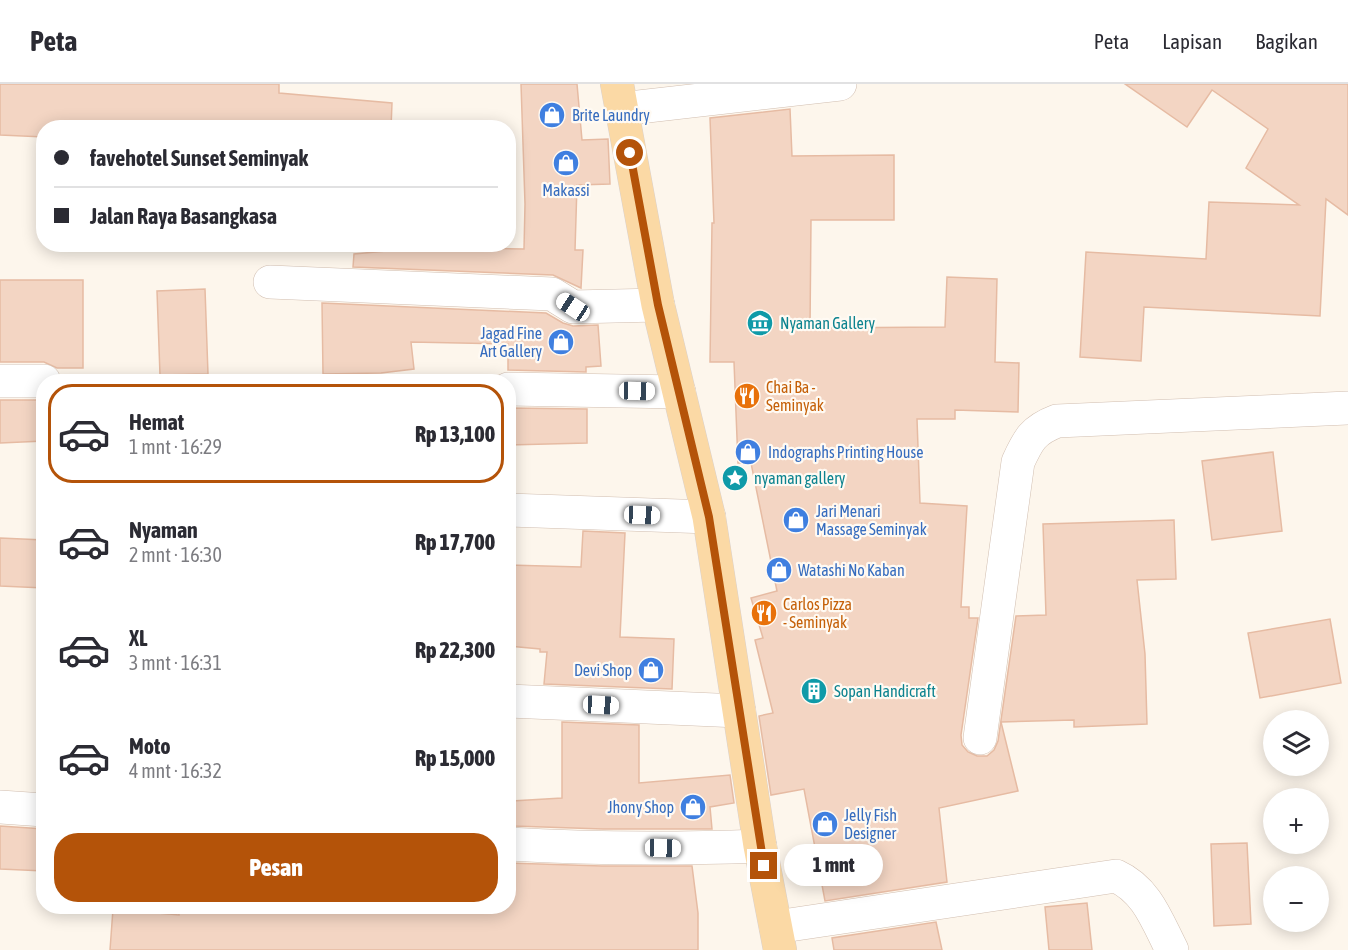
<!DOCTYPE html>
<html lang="id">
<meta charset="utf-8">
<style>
body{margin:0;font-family:"Asap Condensed",sans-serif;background:#f2f2f3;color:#2b2b33;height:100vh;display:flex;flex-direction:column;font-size:22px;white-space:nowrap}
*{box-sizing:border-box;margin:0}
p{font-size:20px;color:#7c7c81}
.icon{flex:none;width:33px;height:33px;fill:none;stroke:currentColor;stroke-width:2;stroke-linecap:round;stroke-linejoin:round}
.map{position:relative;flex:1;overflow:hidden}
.sheet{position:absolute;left:36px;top:290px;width:480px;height:540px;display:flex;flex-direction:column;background:#fff;border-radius:24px;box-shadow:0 3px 15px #0003}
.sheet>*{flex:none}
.hud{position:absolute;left:36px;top:36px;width:480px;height:132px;border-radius:24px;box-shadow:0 3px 15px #0003;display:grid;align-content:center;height:132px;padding:0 18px;background:#fff}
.fabs{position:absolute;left:1263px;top:626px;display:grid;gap:12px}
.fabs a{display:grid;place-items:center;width:66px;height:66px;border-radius:50%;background:#fff;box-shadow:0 3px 15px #0003;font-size:30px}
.end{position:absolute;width:27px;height:27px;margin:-14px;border:8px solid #b45309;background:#fff;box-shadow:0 0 0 3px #fff}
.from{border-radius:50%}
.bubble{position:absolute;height:42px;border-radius:21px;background:#fff;box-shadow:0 3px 15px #0003;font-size:20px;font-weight:800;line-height:42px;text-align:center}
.car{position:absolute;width:18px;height:36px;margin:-18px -9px;border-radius:8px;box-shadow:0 0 4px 2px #0007;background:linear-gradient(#fff 24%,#345 0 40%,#fff 0 76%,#345 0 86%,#fff 0)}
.hud b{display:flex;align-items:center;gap:21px;height:57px;font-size:22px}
.hud b+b{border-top:2px solid #e1e1e2}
.hud i{width:15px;height:15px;background:#2b2b33}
ul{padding:10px 0 0;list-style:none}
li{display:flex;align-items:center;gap:18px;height:99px;margin:0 12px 9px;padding:0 6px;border:3px solid transparent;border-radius:24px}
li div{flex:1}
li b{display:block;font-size:22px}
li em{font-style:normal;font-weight:800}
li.on{border-color:#b45309}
li>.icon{width:54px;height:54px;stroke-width:1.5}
.action{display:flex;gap:12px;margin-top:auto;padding:12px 18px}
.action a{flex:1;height:69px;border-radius:24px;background:#b45309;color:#fff;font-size:24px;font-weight:800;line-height:69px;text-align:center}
header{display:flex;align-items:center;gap:36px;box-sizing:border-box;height:84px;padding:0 30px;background:#fff;border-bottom:2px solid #e1e1e2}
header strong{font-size:28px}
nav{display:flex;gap:33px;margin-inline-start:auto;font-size:21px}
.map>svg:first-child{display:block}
.building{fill:#f3d5c3;stroke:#e6bba3;stroke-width:1.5}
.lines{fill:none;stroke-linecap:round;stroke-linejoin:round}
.minor-casing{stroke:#d1beb0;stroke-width:34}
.major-casing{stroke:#dad1cd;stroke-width:34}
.minor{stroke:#fff;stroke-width:33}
.major{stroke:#fbd9a5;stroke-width:33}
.route{stroke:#b45309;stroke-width:8}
.labels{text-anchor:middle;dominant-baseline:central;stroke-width:4.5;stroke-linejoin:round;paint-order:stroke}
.shop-label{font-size:16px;fill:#366cbe;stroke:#fffaf3;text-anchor:start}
.culture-label{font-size:16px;fill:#0d838f;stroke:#fffaf3;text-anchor:start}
.food-label{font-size:16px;fill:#c56008;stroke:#fffaf3;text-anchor:start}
</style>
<header>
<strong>Peta</strong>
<nav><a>Peta</a><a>Lapisan</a><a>Bagikan</a></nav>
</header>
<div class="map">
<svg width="1348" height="866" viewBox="0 0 1348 866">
<rect width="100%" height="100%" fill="#fdf6ec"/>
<g class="building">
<path d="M0,0H279V9L392,19L391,44H44V53L0,51Z"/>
<path d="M521,0H577L582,56L608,55L610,100L577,101L575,166H583L581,204L553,191L353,183L354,170L430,163L524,165L525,120Z"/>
<path d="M1125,0H1348V131L1326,115L1320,232L1144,223L1141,277L1080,273L1086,168L1206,175L1209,118L1299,121L1246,84L1268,45L1212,6L1187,43Z"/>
<path d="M790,25L792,72L894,71V136H811L810,244L945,243L947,193L997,195L995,278L1019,279L1018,328L955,326V335H917L920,419L967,422L961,523H969V534H978L961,651L962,661L968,668L977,672H987L994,666L998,657L1016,532L1046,531L1043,440L1174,436L1176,495L1137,496L1145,570L1147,640L1074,643V636L1001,638L1018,707L939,724L947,798L825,817L804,705L771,711L759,632L773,629L755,556L763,554L751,514L777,507L751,379H738L734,278H710L712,139H714L710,34Z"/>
<path d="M0,196H83V284H57L44,278H0Z"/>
<path d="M205,205L208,290L160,291L157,207Z"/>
<path d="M322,219L546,229L563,239L573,242L598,241L601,282L586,283V288L508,286V260L411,258L414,285L381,289L323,290Z"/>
<path d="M0,316H44V357L0,359Z"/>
<path d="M508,324L587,325V359L508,361Z"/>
<path d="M1273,368L1282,447L1212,456L1202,377Z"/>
<path d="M583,447L625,449L620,553L674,555L672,605L544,600L547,568H540V565L508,562V481L581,483Z"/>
<path d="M0,454L44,456V504L0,502Z"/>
<path d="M1330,535L1341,599L1260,614L1248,549Z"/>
<path d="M562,638L639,641V699L730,691L734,719L710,723L712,745H603L514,742L512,717L562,714Z"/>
<path d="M0,742L44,745V787L0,785Z"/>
<path d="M1247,759L1251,840L1214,842L1211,760Z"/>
<path d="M508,779L602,782H692L698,829V866H110L113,825L179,831V822H508Z"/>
<path d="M1087,819L1092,866H1049L1045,823Z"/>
<path d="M936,838L942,866H834L832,854Z"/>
</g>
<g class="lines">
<defs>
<g id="minor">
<path d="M621,25L840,0"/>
<path d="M270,198L552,210L573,223L658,221"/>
<path d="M0,297H44"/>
<path d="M508,305L679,308"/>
<path d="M508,426L709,433"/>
<path d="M508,617L739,627"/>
<path d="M980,654L1018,378C1028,356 1033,346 1057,337L1348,324"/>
<path d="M0,723L44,726"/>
<path d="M508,760C592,765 676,765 760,762"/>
<path d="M776,843L1116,792C1147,806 1157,837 1172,866"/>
</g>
<path id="major" d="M617,0L658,221L709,433L760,762L780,866"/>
</defs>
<use href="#minor" class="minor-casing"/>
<use href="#major" class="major-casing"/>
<use href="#minor" class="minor"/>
<use href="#major" class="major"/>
</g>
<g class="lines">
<path class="route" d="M630,69L658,221L709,433L764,782"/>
</g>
<defs>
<symbol id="shop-disc" viewBox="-11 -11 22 22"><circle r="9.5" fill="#3f7fe0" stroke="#fffaf3"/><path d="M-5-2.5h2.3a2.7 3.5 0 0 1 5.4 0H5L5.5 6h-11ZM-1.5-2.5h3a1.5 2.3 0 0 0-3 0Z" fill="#fff"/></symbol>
<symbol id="museum-disc" viewBox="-11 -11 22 22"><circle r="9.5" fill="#0f9aa8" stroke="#fffaf3"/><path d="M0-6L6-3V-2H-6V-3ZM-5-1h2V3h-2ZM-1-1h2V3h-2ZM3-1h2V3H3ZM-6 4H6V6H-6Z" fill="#fff"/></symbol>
<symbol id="restaurant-disc" viewBox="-11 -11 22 22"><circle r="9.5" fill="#e8710a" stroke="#fffaf3"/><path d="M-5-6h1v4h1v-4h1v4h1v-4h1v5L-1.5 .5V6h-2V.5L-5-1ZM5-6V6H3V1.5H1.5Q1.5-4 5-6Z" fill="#fff"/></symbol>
<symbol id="sight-disc" viewBox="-11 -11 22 22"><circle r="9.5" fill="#0f9aa8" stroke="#fffaf3"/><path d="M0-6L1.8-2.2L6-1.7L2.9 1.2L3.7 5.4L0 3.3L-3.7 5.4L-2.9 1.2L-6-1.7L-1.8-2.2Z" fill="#fff"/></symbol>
<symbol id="building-disc" viewBox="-11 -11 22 22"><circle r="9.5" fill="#0f9aa8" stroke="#fffaf3"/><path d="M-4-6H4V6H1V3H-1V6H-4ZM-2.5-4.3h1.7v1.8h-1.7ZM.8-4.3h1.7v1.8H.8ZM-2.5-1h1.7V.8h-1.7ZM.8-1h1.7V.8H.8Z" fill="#fff"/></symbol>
</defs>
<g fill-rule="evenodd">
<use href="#shop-disc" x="537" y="16" width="30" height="30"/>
<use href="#shop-disc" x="551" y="64" width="30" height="30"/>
<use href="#museum-disc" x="745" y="224" width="30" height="30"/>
<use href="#shop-disc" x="546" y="243" width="30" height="30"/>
<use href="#restaurant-disc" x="732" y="297" width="30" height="30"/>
<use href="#shop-disc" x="733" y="353" width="30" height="30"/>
<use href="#sight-disc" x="720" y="379" width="30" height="30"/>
<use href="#shop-disc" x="781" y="421" width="30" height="30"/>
<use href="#shop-disc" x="764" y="471" width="30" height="30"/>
<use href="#restaurant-disc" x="749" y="514" width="30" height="30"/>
<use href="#shop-disc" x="636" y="571" width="30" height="30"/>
<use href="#building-disc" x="799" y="592" width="30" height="30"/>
<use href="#shop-disc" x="678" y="708" width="30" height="30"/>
<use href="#shop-disc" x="810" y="725" width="30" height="30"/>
</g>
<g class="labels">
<g class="shop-label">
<text x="572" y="31">Brite Laundry</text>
<text x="566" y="106" text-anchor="middle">Makassi</text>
<text x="542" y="249" text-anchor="end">Jagad Fine<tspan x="542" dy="18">Art Gallery</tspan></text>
<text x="768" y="368">Indographs Printing House</text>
<text x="816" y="427">Jari Menari<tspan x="816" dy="18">Massage Seminyak</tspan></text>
<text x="798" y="486">Watashi No Kaban</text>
<text x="632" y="586" text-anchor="end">Devi Shop</text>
<text x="674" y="723" text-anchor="end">Jhony Shop</text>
<text x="844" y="731">Jelly Fish<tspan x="844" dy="18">Designer</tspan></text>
</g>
<g class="culture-label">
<text x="780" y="239">Nyaman Gallery</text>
<text x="754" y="394">nyaman gallery</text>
<text x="834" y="607">Sopan Handicraft</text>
</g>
<g class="food-label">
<text x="766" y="303">Chai Ba -<tspan x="766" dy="18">Seminyak</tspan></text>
<text x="783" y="520">Carlos Pizza<tspan x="783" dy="18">- Seminyak</tspan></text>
</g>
</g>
</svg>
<div class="fabs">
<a><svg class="icon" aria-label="layers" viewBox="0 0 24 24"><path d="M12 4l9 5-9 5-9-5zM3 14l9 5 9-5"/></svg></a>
<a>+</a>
<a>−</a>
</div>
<i class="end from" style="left:630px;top:69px"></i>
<i class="end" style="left:764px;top:782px"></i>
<div class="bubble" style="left:784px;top:760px;width:99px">1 mnt</div>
<i class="car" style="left:573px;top:223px;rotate:303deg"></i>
<i class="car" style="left:637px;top:307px;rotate:91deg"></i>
<i class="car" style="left:642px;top:431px;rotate:92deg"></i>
<i class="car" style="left:601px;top:621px;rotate:93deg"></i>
<i class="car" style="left:663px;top:764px;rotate:91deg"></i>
<div class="hud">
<b><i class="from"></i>favehotel Sunset Seminyak</b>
<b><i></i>Jalan Raya Basangkasa</b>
</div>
<section class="sheet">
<ul>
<li class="on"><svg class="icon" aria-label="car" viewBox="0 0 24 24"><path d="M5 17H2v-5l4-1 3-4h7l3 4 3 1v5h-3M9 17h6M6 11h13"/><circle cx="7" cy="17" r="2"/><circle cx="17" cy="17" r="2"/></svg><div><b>Hemat</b><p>1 mnt · 16:29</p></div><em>Rp 13,100</em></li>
<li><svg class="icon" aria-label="car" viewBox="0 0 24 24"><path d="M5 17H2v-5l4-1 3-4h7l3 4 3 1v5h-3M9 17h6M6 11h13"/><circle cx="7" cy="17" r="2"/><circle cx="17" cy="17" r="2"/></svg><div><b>Nyaman</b><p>2 mnt · 16:30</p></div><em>Rp 17,700</em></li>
<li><svg class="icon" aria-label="car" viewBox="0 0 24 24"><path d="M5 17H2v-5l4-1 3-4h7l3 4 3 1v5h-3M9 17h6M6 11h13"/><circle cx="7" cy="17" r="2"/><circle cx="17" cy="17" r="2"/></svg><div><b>XL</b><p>3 mnt · 16:31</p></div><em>Rp 22,300</em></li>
<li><svg class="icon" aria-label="car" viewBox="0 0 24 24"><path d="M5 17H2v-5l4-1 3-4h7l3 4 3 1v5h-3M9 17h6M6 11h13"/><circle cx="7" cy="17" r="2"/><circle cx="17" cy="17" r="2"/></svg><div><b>Moto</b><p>4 mnt · 16:32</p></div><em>Rp 15,000</em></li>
</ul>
<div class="action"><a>Pesan</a></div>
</section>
</div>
